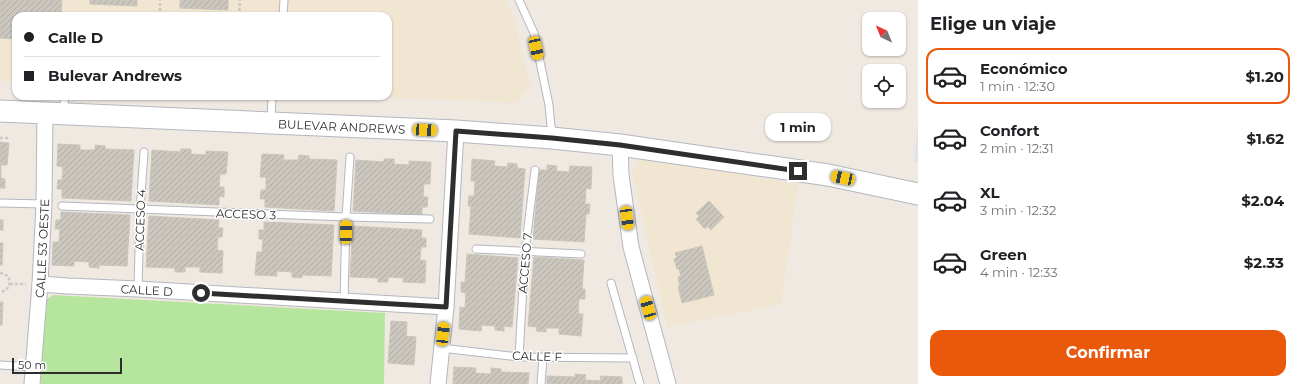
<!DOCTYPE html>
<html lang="es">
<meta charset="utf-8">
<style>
body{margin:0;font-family:Montserrat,sans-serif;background:#f6f6f6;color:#202124;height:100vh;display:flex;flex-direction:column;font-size:15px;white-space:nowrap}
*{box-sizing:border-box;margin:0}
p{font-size:13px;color:#757577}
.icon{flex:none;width:22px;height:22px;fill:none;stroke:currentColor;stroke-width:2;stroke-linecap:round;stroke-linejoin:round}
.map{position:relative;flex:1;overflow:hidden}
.sheet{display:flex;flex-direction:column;background:#fff;width:380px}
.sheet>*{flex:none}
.guide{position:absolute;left:12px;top:12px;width:380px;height:88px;border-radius:12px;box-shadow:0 1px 3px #0004;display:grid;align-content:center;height:88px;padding:0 12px;background:#fff}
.needle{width:26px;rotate:317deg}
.controls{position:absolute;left:862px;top:12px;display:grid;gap:8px}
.controls a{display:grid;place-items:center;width:44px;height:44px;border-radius:8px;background:#fff;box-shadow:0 1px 3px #0004;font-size:20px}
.scale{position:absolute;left:12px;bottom:10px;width:110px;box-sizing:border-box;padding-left:4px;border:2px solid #2e2e2e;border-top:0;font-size:11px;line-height:14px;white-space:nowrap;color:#2e2e2e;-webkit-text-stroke:3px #fff;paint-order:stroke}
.end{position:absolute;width:18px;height:18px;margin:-9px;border:5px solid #2e2e2e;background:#fff;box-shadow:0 0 0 2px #fff}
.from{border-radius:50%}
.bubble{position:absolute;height:28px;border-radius:12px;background:#fff;box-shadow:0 1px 3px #0004;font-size:13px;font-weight:700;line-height:28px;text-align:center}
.car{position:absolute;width:12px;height:24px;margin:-12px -6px;border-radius:5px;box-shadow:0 0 3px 1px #0007;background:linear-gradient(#f5c518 24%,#345 0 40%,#f5c518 0 76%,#345 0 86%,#f5c518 0)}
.guide b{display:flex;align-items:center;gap:14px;height:38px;font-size:15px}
.guide b+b{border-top:1px solid #e0e0e0}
.guide i{width:10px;height:10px;background:#202124}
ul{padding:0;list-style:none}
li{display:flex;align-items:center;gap:12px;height:56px;margin:0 8px 6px;padding:0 4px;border:2px solid transparent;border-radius:12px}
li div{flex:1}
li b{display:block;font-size:15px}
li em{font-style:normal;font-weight:700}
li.selected{border-color:#ea580c}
li>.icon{width:36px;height:36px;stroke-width:1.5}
h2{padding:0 12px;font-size:18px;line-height:48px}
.primary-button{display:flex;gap:8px;margin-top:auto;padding:8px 12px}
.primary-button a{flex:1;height:46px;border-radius:12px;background:#ea580c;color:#fff;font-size:16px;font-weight:700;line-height:46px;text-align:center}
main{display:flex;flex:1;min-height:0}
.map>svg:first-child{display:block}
.industrial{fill:#e3e1e8}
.education{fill:#f0e6d1}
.grass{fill:#b6e59e}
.building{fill:url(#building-hatch);stroke:#cbc5ba}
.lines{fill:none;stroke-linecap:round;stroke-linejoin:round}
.lane-casing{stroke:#b4b7c1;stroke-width:9}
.street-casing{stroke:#b4b7c1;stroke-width:17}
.secondary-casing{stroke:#b4b7c1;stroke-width:23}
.path{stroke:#c9c9c9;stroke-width:2.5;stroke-dasharray:3 2;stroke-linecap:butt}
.lane{stroke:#fff;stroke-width:7}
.street{stroke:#fff;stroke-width:15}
.secondary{stroke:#fff;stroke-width:21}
.route{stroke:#2e2e2e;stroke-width:5}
.labels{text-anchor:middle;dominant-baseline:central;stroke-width:3;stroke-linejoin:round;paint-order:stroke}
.street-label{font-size:12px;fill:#2e2e2e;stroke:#fff}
</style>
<main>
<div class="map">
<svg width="918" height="384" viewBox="0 0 918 384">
<defs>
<pattern id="building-hatch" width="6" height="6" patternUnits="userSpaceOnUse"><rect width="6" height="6" fill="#cbc7bf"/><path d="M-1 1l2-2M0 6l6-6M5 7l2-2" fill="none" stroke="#afaba4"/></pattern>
</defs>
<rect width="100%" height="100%" fill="#efe9e1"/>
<path class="industrial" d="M918,122V163L914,162Z"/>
<g class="education">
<path d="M0,0H506L514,20L530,87L515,103L353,96H388V16H16V82L0,81Z"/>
<path d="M641,158L798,184L781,304L667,327L632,170Z"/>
</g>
<path class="grass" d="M53,295L385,313L384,384H41L44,302Z"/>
<g class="building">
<path d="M0,0H62L61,16H16V39L0,38Z"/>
<path d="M90,0H137V6L90,4Z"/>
<path d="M180,0H228V10L180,8Z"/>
<path d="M0,142L9,143L7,165H1V178L5,179V188H0Z"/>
<path d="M58,144L80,145V150H95V145L105,146V149L134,150L131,201L62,198V189H57L58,180H62L63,167L57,166Z"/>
<path d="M181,149H191V154L206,155V151L228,152L226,174H220L219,187H224V197L219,196V205L149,201L152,150L180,152Z"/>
<path d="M262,154L284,155L283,160H298L299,155L309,156V159L337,160L334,211L265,207V199H260L261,190H266V177H260Z"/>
<path d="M384,159H394V164L409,165V161L431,162L430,184H424L423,197H428L427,207H422V215L353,211L356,160L384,162Z"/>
<path d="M472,159L495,161L494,166L507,167L508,163L517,164V168L525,169L520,238L469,234L471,206H468L469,196H474L475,181H471Z"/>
<path d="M547,165L557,166L556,171L569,172L570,166L592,167L591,189L586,188L585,204H590L589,214H586L584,242L533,239L539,170H547Z"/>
<path d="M709,201L724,217L711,230L708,226L705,229L696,219L699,216L696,213Z"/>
<path d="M61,212L130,215L127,266L99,265V268L89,267V262L74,261V266L52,265L53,242H59L60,229H55L56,220H61Z"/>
<path d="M149,216L219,220L218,228H223L222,237H218L217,250L223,251L222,273L200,272V267H185V272H175V268L146,267Z"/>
<rect x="0" y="220" width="3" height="10"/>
<path d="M264,222L334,225L331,276L302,275V278L292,277V272L277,271V276L255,275L257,252H262L263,239H259V230H264Z"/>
<path d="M353,226L422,230L421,238H426V247H421L420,260L426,261L425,283L403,282L404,278L388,277V282H378V278L350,277Z"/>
<path d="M0,243H3L2,265H0Z"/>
<path d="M702,246L714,295L682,303L678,286H680L678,277L681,276L679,269H677L674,259L677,258L675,253Z"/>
<path d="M467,254L518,258L512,327L504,326V331L495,330V326L482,325L481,331L459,329L460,307L465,308L466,293L461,292V282H465Z"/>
<path d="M534,257L584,260L582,289H585V299H579L578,314H583L581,336L559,334V328H546V332L536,331L537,327L528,326Z"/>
<path d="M0,302H3L2,325H0Z"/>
<path d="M391,321L407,322L406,336L416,337L414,365L388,363Z"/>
<path d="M454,367L476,368L475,373L491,374V368L501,369V372L529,373L528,384H453Z"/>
<path d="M575,374L586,375L585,380L600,381L601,376L622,377V384H547V376L575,377Z"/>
</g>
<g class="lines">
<defs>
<g id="lane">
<path d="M519,0L534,33L549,105L552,137"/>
<path d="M283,16L284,0"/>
<path d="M63,112L65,96"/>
<path d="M271,121L272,96"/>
<path d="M0,203L44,204"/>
<path d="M62,206L346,217L430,219"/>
<path d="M476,249L581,254"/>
<path d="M611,283L640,384"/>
<path d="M138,289L140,210L144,152"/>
<path d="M344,302L346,217L350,157"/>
<path d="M441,348L519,357L633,358"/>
<path d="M519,357L525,251L535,170"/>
<path d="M0,365L33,367"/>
<path d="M541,384L543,357"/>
</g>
<g id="street">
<path d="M620,145L621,175L631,247L668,384"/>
<path id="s1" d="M40,284L68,286L138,289L446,307"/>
<path id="s2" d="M32,384L40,284L44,204L45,113"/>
<path d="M438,384L446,307L456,131"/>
</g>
<g id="secondary">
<path id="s3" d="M0,111L456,131L552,138L620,145L828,175L918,194"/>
</g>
</defs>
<use href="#lane" class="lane-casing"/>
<use href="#street" class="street-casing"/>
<use href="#secondary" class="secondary-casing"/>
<g class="path">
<path d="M160,16V0"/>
<path d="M239,16L240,0"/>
<path d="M0,138H8"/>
<path d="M0,273C13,274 13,290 0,292"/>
<path d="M10,284H26"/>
</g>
<use href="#lane" class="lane"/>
<use href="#street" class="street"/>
<use href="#secondary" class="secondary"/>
</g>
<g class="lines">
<path class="route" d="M201,293L446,307L456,131L552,138L620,145L798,171"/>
</g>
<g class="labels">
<g class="street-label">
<text stroke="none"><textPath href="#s3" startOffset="342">BULEVAR ANDREWS</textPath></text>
<text transform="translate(246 214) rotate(2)">ACCESO 3</text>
<text transform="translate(140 220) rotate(-88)">ACCESO 4</text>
<text stroke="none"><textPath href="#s2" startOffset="136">CALLE 53 OESTE</textPath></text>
<text transform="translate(525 263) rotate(-85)">ACCESO 7</text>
<text stroke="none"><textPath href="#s1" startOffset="107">CALLE D</textPath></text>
<text transform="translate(537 356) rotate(2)">CALLE F</text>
</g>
</g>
</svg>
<div class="controls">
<a><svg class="needle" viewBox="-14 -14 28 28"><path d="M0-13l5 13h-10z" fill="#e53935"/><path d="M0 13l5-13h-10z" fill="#757577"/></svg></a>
<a><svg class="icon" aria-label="locate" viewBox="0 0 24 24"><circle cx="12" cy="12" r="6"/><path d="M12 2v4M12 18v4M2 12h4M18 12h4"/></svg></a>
</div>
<div class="scale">50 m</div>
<i class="end from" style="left:201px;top:293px"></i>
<i class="end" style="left:798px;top:171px"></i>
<div class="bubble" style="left:765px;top:113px;width:66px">1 min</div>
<i class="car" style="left:536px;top:48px;rotate:168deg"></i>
<i class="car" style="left:425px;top:130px;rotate:93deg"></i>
<i class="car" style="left:843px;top:178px;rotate:282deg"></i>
<i class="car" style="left:627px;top:218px;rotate:172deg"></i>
<i class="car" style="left:346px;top:232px;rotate:1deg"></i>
<i class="car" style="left:648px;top:308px;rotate:344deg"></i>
<i class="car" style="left:443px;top:334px;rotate:6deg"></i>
<div class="guide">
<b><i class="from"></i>Calle D</b>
<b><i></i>Bulevar Andrews</b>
</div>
</div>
<section class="sheet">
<h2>Elige un viaje</h2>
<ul>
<li class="selected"><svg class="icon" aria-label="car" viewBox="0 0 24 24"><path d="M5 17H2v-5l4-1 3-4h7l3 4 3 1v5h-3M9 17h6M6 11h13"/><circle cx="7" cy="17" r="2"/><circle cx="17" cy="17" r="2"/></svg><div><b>Económico</b><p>1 min · 12:30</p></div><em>$1.20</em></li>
<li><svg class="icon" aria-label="car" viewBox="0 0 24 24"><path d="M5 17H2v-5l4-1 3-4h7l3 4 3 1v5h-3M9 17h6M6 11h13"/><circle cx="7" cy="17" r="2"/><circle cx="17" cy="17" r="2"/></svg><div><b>Confort</b><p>2 min · 12:31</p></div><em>$1.62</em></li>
<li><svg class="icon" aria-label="car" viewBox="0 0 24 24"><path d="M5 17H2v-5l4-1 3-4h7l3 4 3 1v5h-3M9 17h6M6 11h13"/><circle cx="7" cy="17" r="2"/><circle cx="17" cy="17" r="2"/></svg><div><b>XL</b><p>3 min · 12:32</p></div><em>$2.04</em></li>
<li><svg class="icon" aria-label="car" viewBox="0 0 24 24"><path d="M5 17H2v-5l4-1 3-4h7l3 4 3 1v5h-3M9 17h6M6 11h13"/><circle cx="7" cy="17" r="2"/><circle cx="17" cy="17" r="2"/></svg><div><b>Green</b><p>4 min · 12:33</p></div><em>$2.33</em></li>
</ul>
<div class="primary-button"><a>Confirmar</a></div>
</section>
</main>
